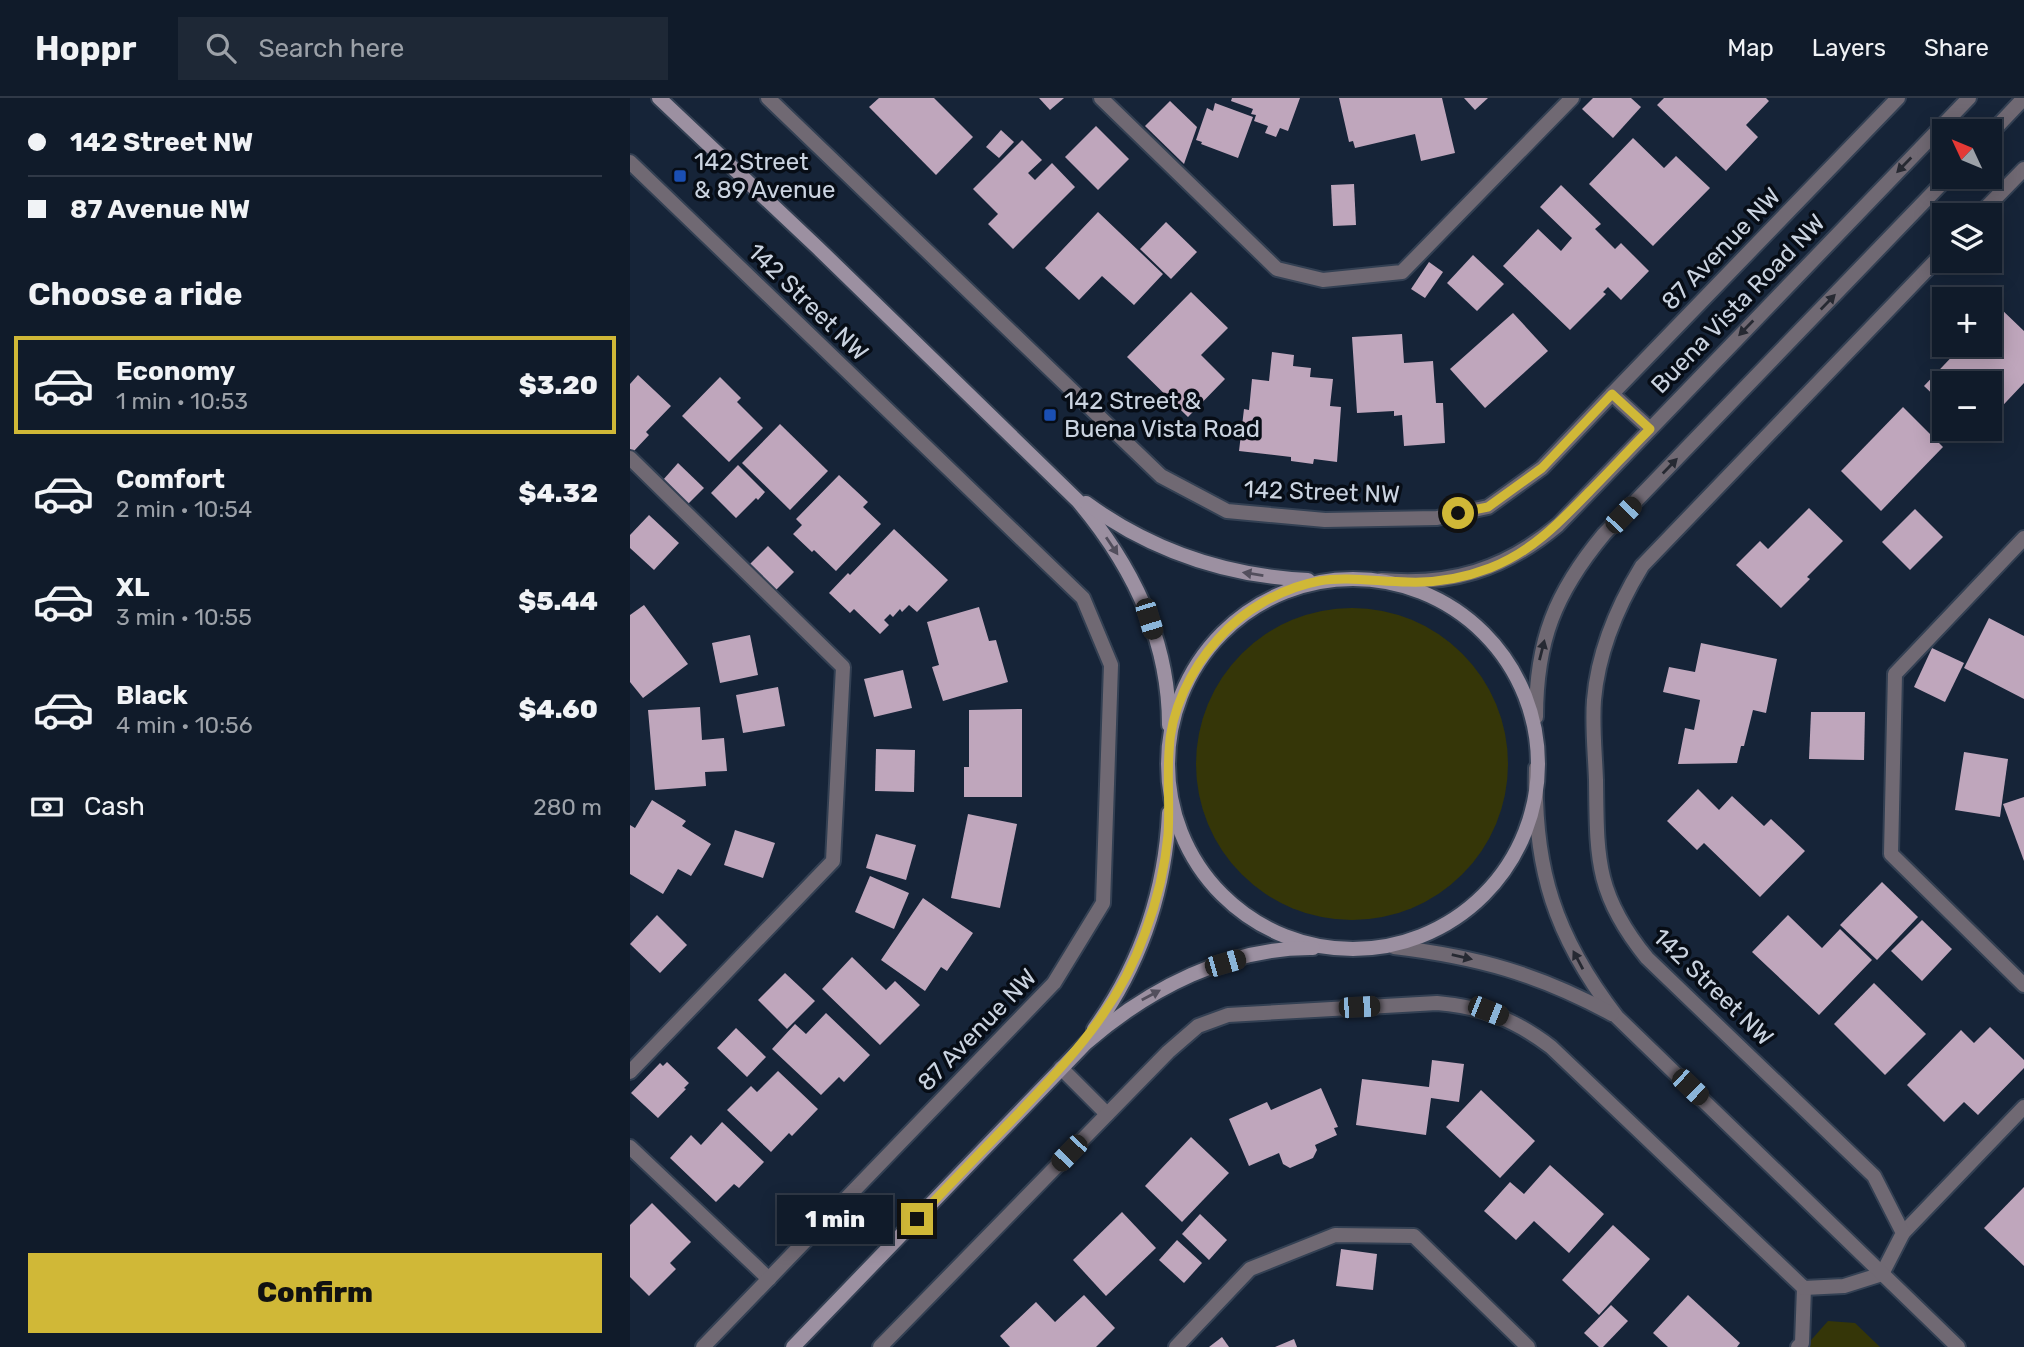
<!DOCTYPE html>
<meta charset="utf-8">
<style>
body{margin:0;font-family:Rubik,sans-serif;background:#1e2836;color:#f1f3f6;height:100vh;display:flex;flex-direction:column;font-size:26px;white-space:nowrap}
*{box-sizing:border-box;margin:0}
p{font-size:23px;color:#9ca1a8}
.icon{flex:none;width:38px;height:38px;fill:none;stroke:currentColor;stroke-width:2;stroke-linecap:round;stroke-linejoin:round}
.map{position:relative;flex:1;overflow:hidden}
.side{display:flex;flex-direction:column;background:#101b2a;width:630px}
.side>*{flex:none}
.hud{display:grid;align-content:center;height:154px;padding:0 28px;background:#101b2a}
.needle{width:46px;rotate:314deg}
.fabs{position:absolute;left:1302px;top:21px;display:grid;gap:14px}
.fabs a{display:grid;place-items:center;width:70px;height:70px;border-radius:0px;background:#101b2a;box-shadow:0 4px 18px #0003,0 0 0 2px #303947;font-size:35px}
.end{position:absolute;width:32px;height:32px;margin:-16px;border:9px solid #d0b837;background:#111;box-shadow:0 0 0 4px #111}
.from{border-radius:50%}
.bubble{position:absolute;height:49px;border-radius:0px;background:#101b2a;box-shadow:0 4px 18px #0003,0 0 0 2px #303947;font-size:23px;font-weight:800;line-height:49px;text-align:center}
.car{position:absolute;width:21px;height:42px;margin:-21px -10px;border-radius:9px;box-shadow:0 0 5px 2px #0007;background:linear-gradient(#222 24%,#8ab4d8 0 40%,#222 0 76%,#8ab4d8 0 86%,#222 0)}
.hud b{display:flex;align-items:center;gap:24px;height:66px;font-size:26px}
.hud b+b{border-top:2px solid #303947}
.hud i{width:18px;height:18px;background:#f1f3f6}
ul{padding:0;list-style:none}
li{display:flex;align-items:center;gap:21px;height:98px;margin:0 14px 10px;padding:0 14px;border:4px solid transparent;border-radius:0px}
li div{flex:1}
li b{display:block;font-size:26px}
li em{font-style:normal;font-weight:800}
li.active{border-color:#d0b837}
li>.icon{width:63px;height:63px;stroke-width:1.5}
h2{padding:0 28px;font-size:32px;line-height:84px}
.pay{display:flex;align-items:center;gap:18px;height:77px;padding:0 28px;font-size:26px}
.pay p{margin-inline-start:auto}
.primary-button{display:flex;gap:14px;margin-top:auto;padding:14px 28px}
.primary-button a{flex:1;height:80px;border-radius:0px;background:#d0b837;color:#111;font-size:28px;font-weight:800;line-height:80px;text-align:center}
header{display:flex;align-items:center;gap:42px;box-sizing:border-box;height:98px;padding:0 35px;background:#101b2a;border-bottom:2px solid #303947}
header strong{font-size:33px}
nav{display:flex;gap:38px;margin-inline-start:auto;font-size:24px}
.search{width:490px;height:63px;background:#1e2836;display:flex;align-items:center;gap:18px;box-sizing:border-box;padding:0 24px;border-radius:0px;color:#9ca1a8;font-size:26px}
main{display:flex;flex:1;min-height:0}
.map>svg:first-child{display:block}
.green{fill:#353608}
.building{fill:#bfa6bc}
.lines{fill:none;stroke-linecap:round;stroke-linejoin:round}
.service-casing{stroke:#334053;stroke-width:18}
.minor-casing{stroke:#334053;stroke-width:18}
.tertiary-casing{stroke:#334053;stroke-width:18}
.secondary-casing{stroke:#334053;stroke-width:18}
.service{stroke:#706973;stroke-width:14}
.minor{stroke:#706973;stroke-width:14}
.tertiary{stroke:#706973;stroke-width:14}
.secondary{stroke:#9c90a1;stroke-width:14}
.oneway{fill:#262932}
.oneway2{fill:#524e5c}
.route{stroke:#d0b837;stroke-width:9}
.transit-dot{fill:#1a4fb4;stroke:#070d16;stroke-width:2.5}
.labels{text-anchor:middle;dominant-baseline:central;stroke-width:7;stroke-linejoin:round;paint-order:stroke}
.poi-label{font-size:24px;fill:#cad3e0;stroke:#070d16;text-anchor:start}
.street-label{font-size:24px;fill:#cad3e0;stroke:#070d16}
</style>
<header>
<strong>Hoppr</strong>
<div class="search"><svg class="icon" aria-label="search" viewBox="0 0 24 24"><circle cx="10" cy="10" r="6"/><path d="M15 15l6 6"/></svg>Search here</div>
<nav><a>Map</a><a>Layers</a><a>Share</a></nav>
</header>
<main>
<section class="side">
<div class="hud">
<b><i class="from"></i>142 Street NW</b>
<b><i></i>87 Avenue NW</b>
</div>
<h2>Choose a ride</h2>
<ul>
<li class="active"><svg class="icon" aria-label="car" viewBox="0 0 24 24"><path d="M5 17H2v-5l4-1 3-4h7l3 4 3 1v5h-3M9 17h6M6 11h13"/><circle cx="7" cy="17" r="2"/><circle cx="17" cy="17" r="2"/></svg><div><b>Economy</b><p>1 min · 10:53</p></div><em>$3.20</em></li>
<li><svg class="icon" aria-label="car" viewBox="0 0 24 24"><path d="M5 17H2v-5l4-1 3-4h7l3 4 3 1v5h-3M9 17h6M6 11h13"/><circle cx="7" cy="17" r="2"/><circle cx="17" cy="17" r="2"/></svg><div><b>Comfort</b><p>2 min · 10:54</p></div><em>$4.32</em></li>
<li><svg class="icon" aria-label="car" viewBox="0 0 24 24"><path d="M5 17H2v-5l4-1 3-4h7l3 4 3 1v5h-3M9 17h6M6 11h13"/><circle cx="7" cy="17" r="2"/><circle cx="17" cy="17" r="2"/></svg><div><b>XL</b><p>3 min · 10:55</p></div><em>$5.44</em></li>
<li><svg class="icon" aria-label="car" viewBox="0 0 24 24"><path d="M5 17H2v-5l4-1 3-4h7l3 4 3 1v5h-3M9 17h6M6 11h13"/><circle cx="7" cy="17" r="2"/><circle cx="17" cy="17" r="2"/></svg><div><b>Black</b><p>4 min · 10:56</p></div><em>$4.60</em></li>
</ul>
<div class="pay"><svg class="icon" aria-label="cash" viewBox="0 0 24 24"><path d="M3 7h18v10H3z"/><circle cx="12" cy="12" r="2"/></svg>Cash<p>280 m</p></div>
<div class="primary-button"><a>Confirm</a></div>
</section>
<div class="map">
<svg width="1394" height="1249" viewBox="0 0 1394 1249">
<rect width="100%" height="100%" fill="#162438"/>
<g class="green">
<circle cx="722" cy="666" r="156"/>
<path d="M1198,1223L1225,1225L1250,1249H1175Z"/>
</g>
<g class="building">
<path d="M249,0H304L343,39L306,77L239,9Z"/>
<path d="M409,0H434L420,12Z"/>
<path d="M602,0H670L658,33L650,30L646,39L635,35L638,28L624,23L626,17L621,16L623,11L601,3Z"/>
<path d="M709,0H812L825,55L791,63L785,36L725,50L723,43L719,44Z"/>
<path d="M834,0H858L845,12Z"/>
<path d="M963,0H1001L1011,9L983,40L952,11Z"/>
<path d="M1034,0H1136L1139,3L1116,27L1128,39L1096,73L1027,7Z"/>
<path d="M540,3L567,29L554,66L515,28Z"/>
<path d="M585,5L623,19L608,60L571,46L572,44L566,42L577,10L583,13Z"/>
<path d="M466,28L499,61L468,92L435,59Z"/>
<path d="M371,32L384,44L369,60L356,49Z"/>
<path d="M1003,40L1034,70L1046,58L1080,90L1023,148L959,86Z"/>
<path d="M392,42L412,62L398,75L405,82L422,65L445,89L383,151L358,126L368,116L343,91Z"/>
<path d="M724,86L726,127L703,128L701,87Z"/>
<path d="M931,87L971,126L965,131L985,151L991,145L1019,173L991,202L978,189L973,194L976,196L940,232L873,168L908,131L931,153L942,140L910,109Z"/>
<path d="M468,114L533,176L504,207L472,178L449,202L415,170Z"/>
<path d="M536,124L567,154L541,181L510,151Z"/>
<path d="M843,157L874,186L847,213L817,185Z"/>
<path d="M799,164L813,174L795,200L781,191Z"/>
<path d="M561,194L598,230L571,257L595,281L558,319L497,259Z"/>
<path d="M1369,209L1394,233V285L1360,321V285H1314V307L1294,288L1333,247H1360V219Z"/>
<path d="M883,215L918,253L855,310L820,271Z"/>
<path d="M772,236L774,265L803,263L806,305H813L815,345L774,348L772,317L764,318V313L727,315L722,239Z"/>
<path d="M642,254L664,257L663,268L681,270L680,279L703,281L700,308L711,309L707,364L684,361L683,366L661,363V359L609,353L614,311L619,312L622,281L639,283Z"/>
<path d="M8,277L41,308L16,334L19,337L3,354L0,351V286Z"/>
<path d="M90,279L111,300L107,304L133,330L99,364L52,318Z"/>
<path d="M1273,309L1313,349L1251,413L1211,373Z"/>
<path d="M150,326L198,373L160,412L112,365Z"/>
<path d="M48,365L74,390L58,406L33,382Z"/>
<path d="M108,367L135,394L128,402L126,400L106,420L81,395Z"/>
<path d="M209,377L238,404L233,409L251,426L206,473L184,452L182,454L163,436L172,427L166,421Z"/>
<path d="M1179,410L1213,443L1177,479L1180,481L1151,510L1106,467L1130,443L1138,451Z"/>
<path d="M1285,411L1313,439L1280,472L1252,444Z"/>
<path d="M19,417L49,445L24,472L0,450V437Z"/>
<path d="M264,431L318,482L287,514L279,507L272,514L270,511L263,519L260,516L254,522L259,527L250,536L224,511L220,515L199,495L218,475L220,477Z"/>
<path d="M138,448L164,474L143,495L117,469Z"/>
<path d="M14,507L58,566L13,600L0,584V517Z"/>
<path d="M349,509L359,543L366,542L378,584L313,603L302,569L309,567L297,524Z"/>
<path d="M1359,520L1394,538V601L1334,570Z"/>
<path d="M120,537L128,577L90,585L82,545Z"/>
<path d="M1071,545L1147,561L1136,615L1123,612L1114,648H1111L1107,665L1048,666L1055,630L1064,632L1070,602L1033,594L1039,569L1065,574Z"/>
<path d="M1302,550L1334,565L1315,604L1284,589Z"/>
<path d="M273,572L282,610L244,619L234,581Z"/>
<path d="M148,589L155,628L113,635L106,597Z"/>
<path d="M70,609L72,642L94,640L97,673L75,674L76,688L25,692L18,612Z"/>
<path d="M392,611V699H334V669H339V612Z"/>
<path d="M1181,614H1235L1234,662L1179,661Z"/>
<path d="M246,651L285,652L284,694L245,693Z"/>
<path d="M1334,654L1378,661L1370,719L1325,712Z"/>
<path d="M1068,691L1089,712L1102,698L1134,728L1141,721L1175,753L1130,799L1074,745L1067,752L1037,723Z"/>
<path d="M1394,699V763L1373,706Z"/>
<path d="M22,702L56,723L52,728L81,746L61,778L48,771L33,796L0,776V727L5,730Z"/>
<path d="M338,716L387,726L370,810L321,800Z"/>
<path d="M105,732L145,745L133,780L94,767Z"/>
<path d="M246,736L286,747L276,782L236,770Z"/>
<path d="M240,778L279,795L264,831L225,814Z"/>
<path d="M1252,784L1288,819L1247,862L1210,827Z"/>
<path d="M293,800L343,835L317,873L311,869L295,893L251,862Z"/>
<path d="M27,817L57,847L30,875L0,846Z"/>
<path d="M1158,817L1192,850L1210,831L1242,862L1189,917L1122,854Z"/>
<path d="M1292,822L1322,851L1292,883L1261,853Z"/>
<path d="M222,859L256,892L265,883L290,907L250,947L192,891Z"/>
<path d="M155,875L185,903L157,931L128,902Z"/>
<path d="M1244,885L1296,936L1255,977L1204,926Z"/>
<path d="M196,915L240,957L214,984L209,979L191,997L142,951L165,926L176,936Z"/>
<path d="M1360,929L1394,962V970L1348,1017L1334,1004L1314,1024L1277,987L1331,932L1344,945Z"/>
<path d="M106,930L136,959L117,979L87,950Z"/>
<path d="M802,962L834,966L829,1004L801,1000L796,1037L726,1027L732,981L799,989Z"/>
<path d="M37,964L59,985L54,990L56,991L28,1020L1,995L30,965L33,968Z"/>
<path d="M148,973L188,1011L162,1038L159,1035L141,1054L97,1012L121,988L127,994Z"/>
<path d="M691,990L708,1029L704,1030L707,1037L685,1047L687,1052L683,1060L660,1070L653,1066L649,1055L619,1068L599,1021L637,1004L641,1012Z"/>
<path d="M851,992L905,1043L870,1080L816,1029Z"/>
<path d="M92,1024L134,1064L109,1090L104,1086L86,1104L40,1060L61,1037L71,1047Z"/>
<path d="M561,1039L599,1075L552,1124L515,1088Z"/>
<path d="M920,1067L974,1116L939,1155L904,1123L886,1142L854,1113L880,1084L894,1096Z"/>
<path d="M1394,1089V1168L1354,1130Z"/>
<path d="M22,1105L61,1144L40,1165L46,1171L19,1198L0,1179V1127Z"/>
<path d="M492,1114L526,1150L476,1198L443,1162Z"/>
<path d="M570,1116L597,1142L579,1162L552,1136Z"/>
<path d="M983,1127L1020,1161L969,1217L932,1182Z"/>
<path d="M547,1142L572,1165L554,1185L529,1162Z"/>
<path d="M711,1151L747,1156L743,1192L706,1188Z"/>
<path d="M454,1197L485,1230L466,1249H380L370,1238L406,1204L425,1224Z"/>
<path d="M1058,1197L1110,1245L1107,1249H1038L1023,1235Z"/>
<path d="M981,1207L998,1223L973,1249H969L954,1235Z"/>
<path d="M592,1239L599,1249H579Z"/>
<path d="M664,1241L667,1249H645Z"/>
</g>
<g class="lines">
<defs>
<g id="service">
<path d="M471,0L647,171L693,182L772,174L942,0"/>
<path d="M0,360L213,569L203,763L0,974"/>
<path d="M1394,440L1265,576L1261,756L1394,887"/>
<path d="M0,1049L139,1181"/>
<path d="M1273,1135L1394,1009"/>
<path d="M546,1249L620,1171L705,1137L784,1138L898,1249"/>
<path d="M1168,1249L1172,1245L1174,1190"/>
</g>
<g id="minor">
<path d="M138,0L531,378L597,413L695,422L807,420L858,409L912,370L982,296"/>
<path d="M0,64L453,500L481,567L473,805L424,885L73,1249"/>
<path d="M1349,117L1394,71"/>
<path d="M1020,331L982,296L1268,0"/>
<path d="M431,970L477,1016"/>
<path d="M250,1249L538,954L568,928L598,917L807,905C853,909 884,921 921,949L1174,1190L1214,1188L1252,1176L1273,1135L1244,1078L1017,860C965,796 967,760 966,682C965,655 962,628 964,602C968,554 987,509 1012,468L1314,154"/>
</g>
<g id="tertiary">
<path d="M1360,36L1394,0"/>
<path d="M751,482C821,488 874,472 928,427L1339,0"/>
<path d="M906,619C906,543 925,495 974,436L1318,79"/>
<path d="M906,670C903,770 925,839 987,919L1328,1249"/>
<path d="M764,849C848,859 908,876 982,916"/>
</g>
<g id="secondary">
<path d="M29,0L188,150L448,403C501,466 539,542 539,627"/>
<path d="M456,405C522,453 597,478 678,482"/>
<circle cx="723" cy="666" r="185"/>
<path d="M464,931C510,867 535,794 539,715"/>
<path d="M163,1249L456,945C518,891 599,849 683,850"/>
</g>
</defs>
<use href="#service" class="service-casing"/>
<use href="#minor" class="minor-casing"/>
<use href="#tertiary" class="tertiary-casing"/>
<use href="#secondary" class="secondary-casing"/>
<use href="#service" class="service"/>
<use href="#minor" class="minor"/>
<use href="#tertiary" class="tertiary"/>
<use href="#secondary" class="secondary"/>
</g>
<defs><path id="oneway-solid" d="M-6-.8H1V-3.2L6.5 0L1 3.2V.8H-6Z" transform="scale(1.75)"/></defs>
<g class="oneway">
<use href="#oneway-solid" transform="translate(1274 67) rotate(134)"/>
<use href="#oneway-solid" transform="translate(1198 204) rotate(-46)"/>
<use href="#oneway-solid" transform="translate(1116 230) rotate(134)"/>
<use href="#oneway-solid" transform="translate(1040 368) rotate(-46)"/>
<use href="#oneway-solid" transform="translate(912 552) rotate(-76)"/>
<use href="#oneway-solid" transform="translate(832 859) rotate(13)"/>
<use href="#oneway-solid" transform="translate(948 862) rotate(-118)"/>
</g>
<g class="oneway2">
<use href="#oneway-solid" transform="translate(482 448) rotate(56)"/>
<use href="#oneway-solid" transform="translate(623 476) rotate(-171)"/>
<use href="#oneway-solid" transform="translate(521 897) rotate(-28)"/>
</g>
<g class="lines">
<path class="route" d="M287,1121C318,1088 350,1055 382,1022C437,964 488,912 515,835C527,803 535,770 538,737C540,709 537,681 539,654C540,613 561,571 588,541C613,512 652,490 689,483C717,478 750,484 778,484C805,485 834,480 860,470C901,454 928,426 958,395C979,374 999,352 1020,331L982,296L912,370L858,409L828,415"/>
</g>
<g class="transit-dot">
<rect x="43" y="71" width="14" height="14" rx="3.5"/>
<rect x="413" y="310" width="14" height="14" rx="3.5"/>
</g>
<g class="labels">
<g class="poi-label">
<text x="64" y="64">142 Street<tspan x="64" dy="28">&amp; 89 Avenue</tspan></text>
<text x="434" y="303">142 Street &amp;<tspan x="434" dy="28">Buena Vista Road</tspan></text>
</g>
<g class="street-label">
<text transform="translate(1091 151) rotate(-46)">87 Avenue NW</text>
<text transform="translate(178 204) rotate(44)">142 Street NW</text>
<text transform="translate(1108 206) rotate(-46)">Buena Vista Road NW</text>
<text transform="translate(692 394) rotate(2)">142 Street NW</text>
<text transform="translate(1083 889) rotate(44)">142 Street NW</text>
<text transform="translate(347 932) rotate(-46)">87 Avenue NW</text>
</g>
</g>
</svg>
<div class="fabs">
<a><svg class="needle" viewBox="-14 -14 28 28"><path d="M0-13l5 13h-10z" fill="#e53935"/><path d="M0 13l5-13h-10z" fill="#9ca1a8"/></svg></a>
<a><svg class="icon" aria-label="layers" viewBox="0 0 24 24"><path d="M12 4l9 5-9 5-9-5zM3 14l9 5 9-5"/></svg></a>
<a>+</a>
<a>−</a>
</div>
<i class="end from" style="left:828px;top:415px"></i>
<i class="end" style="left:287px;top:1121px"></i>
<div class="bubble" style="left:147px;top:1097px;width:116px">1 min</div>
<i class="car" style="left:993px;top:417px;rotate:44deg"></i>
<i class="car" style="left:519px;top:521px;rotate:163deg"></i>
<i class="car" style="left:595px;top:865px;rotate:74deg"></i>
<i class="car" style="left:729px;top:909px;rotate:87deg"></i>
<i class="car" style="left:858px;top:913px;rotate:112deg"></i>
<i class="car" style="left:1060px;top:989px;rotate:134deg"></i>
<i class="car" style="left:439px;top:1055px;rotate:224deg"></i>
</div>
</main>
